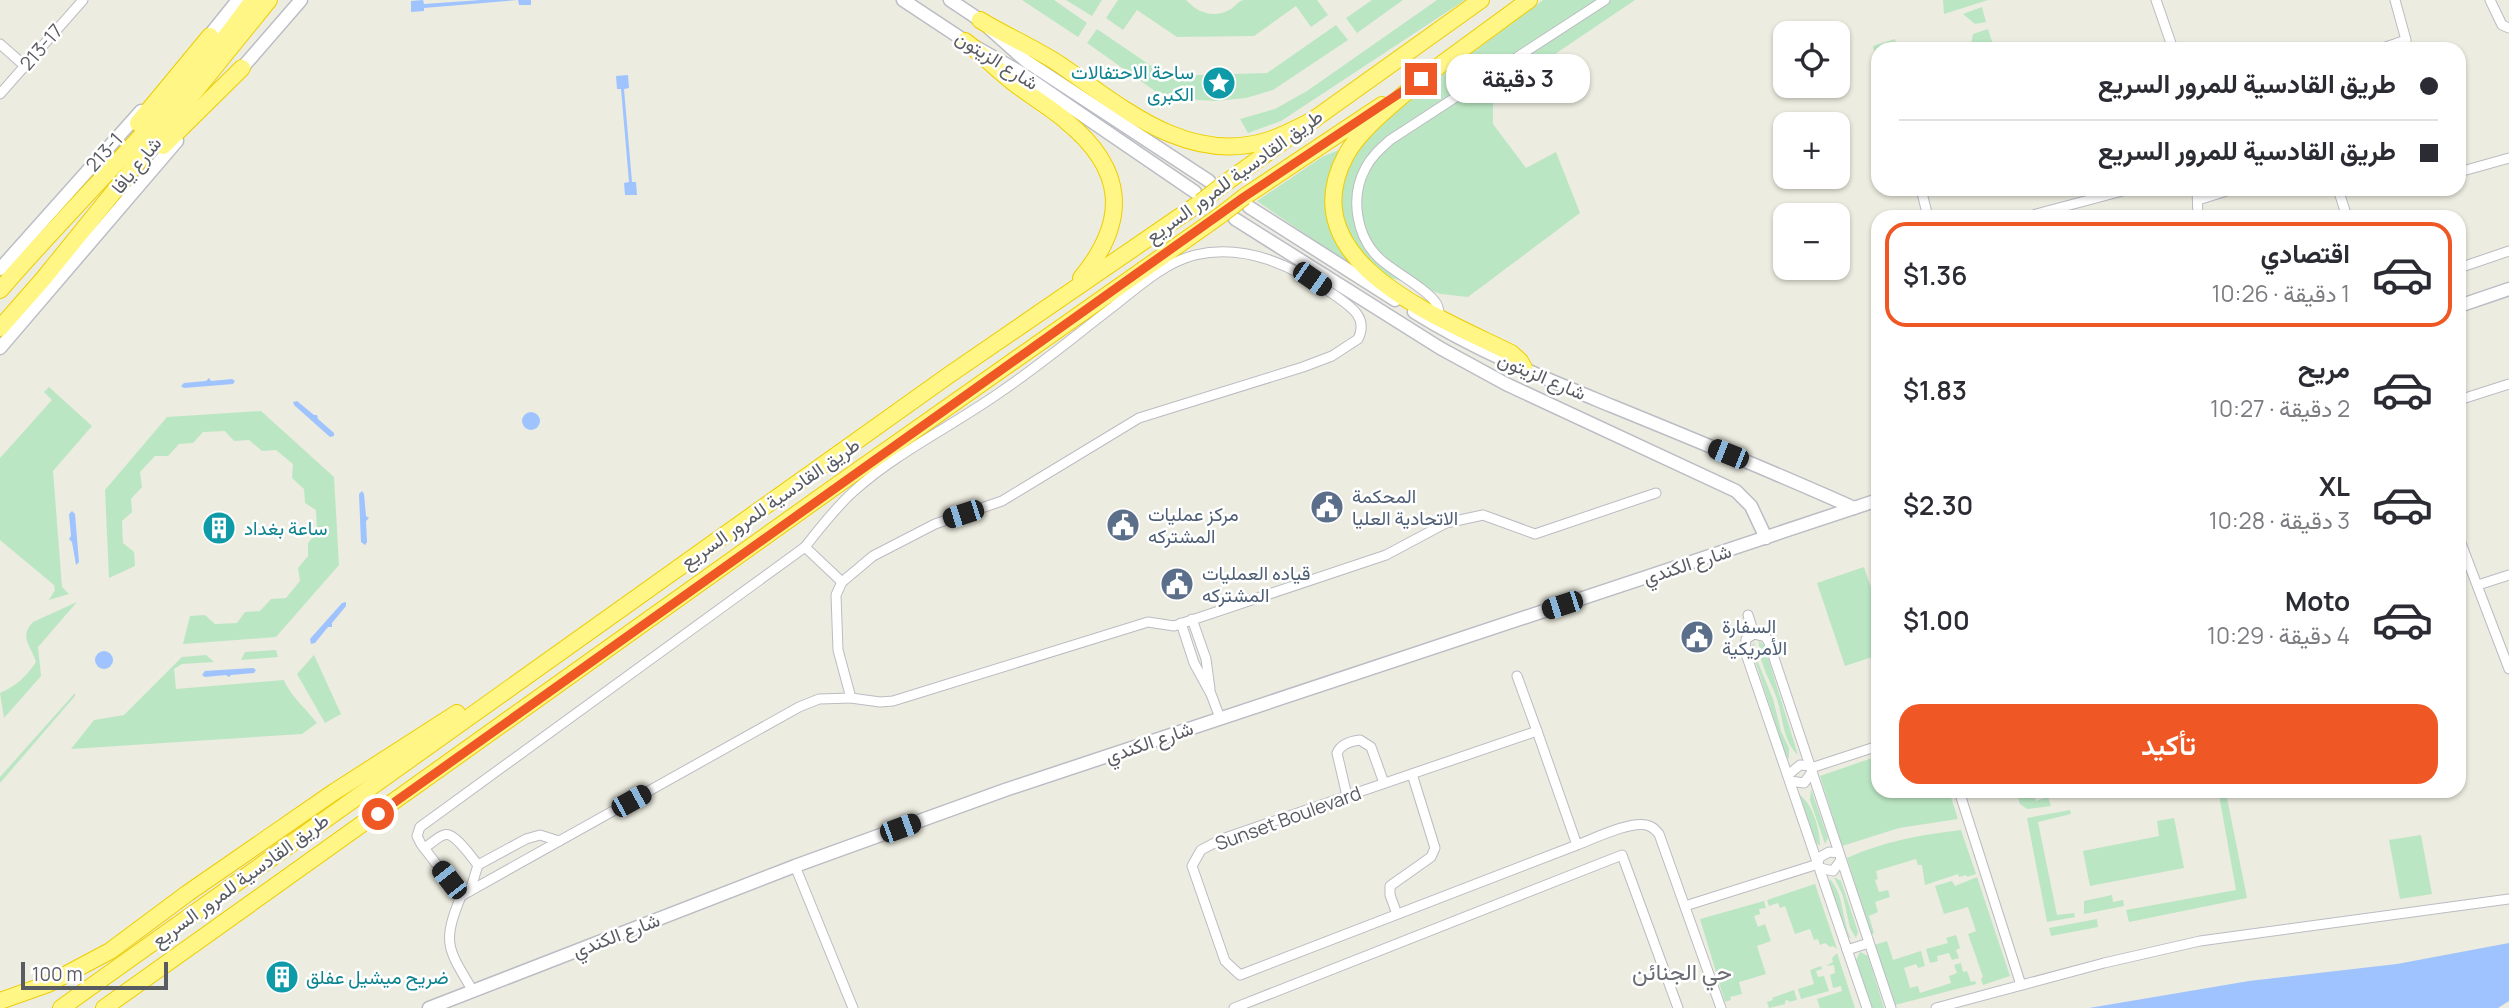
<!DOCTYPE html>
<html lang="ar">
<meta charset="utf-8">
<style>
body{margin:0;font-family:Manrope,Vazirmatn,sans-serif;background:#f2f2f3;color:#2b2b33;direction:rtl;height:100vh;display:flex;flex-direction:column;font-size:26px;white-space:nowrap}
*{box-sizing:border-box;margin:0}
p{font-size:23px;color:#7c7c81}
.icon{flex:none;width:38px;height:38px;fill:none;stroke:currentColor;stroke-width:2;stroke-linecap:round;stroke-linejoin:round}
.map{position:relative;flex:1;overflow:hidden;direction:ltr}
.panel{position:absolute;left:1871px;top:210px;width:595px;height:588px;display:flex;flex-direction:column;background:#fff;border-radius:21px;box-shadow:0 2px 5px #0004;direction:rtl}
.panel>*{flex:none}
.banner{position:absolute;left:1871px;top:42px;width:595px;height:154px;border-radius:21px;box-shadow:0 2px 5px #0004;direction:rtl;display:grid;align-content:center;height:154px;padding:0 28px;background:#fff}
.fabs{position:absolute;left:1773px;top:21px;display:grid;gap:14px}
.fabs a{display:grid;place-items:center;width:77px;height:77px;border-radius:14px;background:#fff;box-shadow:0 2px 5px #0004;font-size:35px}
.scale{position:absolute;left:21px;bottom:18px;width:147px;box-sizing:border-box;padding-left:7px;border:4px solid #595b62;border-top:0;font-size:19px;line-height:24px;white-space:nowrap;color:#595b62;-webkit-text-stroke:5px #fff;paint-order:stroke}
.end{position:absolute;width:32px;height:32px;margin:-16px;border:9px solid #ef5824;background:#fff;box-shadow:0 0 0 4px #fff}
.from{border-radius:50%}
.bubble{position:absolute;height:49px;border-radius:21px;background:#fff;box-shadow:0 2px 5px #0004;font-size:23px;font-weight:600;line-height:49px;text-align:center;direction:rtl}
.car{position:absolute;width:21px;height:42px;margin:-21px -10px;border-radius:9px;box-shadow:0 0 5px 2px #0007;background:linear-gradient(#222 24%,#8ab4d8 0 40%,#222 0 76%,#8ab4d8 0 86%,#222 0)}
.banner b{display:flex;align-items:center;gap:24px;height:66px;font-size:26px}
.banner b+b{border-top:2px solid #e1e1e2}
.banner i{width:18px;height:18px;background:#2b2b33}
ul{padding:12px 0 0;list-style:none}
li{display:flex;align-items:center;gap:21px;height:105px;margin:0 14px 10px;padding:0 14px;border:4px solid transparent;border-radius:21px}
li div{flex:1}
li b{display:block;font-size:26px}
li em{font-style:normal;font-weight:600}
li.current{border-color:#ef5824}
li>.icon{width:63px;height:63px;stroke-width:1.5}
.primary-button{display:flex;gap:14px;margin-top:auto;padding:14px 28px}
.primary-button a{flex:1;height:80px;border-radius:21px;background:#ef5824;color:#fff;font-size:28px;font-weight:600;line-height:80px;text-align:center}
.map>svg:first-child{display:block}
.green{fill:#bbe6c3}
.water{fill:#9ec3ff}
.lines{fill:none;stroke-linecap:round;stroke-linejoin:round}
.street-casing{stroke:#bbbcc3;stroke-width:11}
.secondary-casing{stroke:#bbbdc5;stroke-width:15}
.highway-casing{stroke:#edcd00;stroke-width:18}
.street{stroke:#fff;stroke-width:9}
.secondary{stroke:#fff;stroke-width:12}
.highway{stroke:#fff685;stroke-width:16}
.highway-bridge-casing{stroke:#edcd00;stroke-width:18;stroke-linecap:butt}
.highway-bridge{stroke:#fff685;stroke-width:16}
.route{stroke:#ef5824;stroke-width:9}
.labels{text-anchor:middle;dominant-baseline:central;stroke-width:5;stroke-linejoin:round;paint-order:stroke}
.street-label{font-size:19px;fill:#595b62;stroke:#fff}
.culture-label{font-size:19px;fill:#0d838f;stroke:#fff;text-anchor:start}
.service-label{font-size:19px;fill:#4e5e75;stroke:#fff;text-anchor:start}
.quarter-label{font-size:23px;fill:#6a6d74;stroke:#fff}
</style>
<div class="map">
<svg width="2509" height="1008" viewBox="0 0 2509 1008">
<rect width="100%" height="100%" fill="#edece0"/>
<g class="green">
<path d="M1022,0H1054L1087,23L1078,37Z"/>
<path d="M1066,0H1102L1092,16Z"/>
<path d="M1118,0H1186C1198,13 1214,19 1231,9C1236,6 1238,1 1244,0C1267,0 1294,0 1317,0L1328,15L1311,27L1296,6L1254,36L1177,37L1137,10L1123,30L1106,18Z"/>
<path d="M1372,0H1403L1357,33L1346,18Z"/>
<path d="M1437,0H1465L1281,121L1248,133L1240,119L1275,109L1307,91Z"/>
<path d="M1543,0H1635L1509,85L1493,98V124L1526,168L1556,152L1580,213L1468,297L1441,294L1349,264L1257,201L1322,157L1358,142L1373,127Z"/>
<path d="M1943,0H1988L1944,14Z"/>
<path d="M1982,7L1986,22L1975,24L1963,14Z"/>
<path d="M1336,25L1348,40L1273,90L1246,98L1215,101L1184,99L1155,91L1087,43L1097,29L1166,76L1267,73Z"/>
<path d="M1988,29L1994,48L1970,49L1973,34Z"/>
<path d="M1895,39L1896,43L1903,49H1878V68L1873,46Z"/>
<path d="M49,387L92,426L53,471L62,587L69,594L49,600L55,590L54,585L0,540V458L52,400L44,392Z"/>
<path d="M261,411L334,477L339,565L276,637L183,644L190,616L205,615L215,624L237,623L245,612L260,611L271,599L286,598L300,581L298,568L308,556V543L317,532L316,510L305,503L304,489L292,478L293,464L276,450L262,451L249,440L234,441L225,431L203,432L193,443L179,444L168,456H155L140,472L142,487L131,499L132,512L122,521L123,543L134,552L135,566L109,578L105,490L167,417Z"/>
<path d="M1864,567L1878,608V655L1845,666L1817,583Z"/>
<path d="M77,602L38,647L41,676L4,718L0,693C16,686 26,677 36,662C32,647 18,637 33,622Z"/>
<path d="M1759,641L1764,645L1798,755C1783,741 1783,718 1777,699C1770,679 1758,663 1759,641Z"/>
<path d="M1754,642L1757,660L1773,699L1781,731L1789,748V759L1786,756L1751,648Z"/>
<path d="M276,650L278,657L241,660L245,652Z"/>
<path d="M206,655L214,662L182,664L174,669L176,689L284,680C289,694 307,710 317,723L302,734L71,749L94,720L124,715L182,657Z"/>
<path d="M314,655L341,714L325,723L297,674Z"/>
<path d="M75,693V696L0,783V777Z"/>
<path d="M1878,756V791H1949L1958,819L1899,828L1842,846L1820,776Z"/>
<path d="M1811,789L1828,838L1825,844L1810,800Z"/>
<path d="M2016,791H2032L2036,801L2048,797L2051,806L2027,809L2020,804Z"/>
<path d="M2226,793L2247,898L2129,922L2126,910L2236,890L2219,795Z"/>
<path d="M1800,795C1813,805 1820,830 1820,846L1815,842Z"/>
<path d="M2070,810L2071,814L2038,822L2057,915L2074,913L2075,917L2047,922L2027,818Z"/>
<path d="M2174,818L2184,868L2090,886L2083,851L2159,836L2157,821Z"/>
<path d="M1961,830L1976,874L1967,877L1966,875L1959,877L1958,874L1925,885L1922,865H1918L1916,859L1876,871L1878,879L1875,880L1879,892L1888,890L1890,897L1875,902L1878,912L1869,916L1874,933L1871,935L1847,858C1884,841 1921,835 1961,830Z"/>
<path d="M2421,835L2432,894L2400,899L2389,840Z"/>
<path d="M1834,877L1841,881L1858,932L1856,938L1850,928L1843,896Z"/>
<path d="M1977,877L2010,976L1983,985L1981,979L1983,977L1968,934L1976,931L1968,907L1944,914L1935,886L1952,881L1955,886Z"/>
<path d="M1830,879C1845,897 1841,919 1851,939L1846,935L1829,884Z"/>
<path d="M1815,884L1837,949L1833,946L1830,947L1825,943L1820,945L1818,939L1814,940L1810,929L1795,934L1785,906L1780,908L1778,903L1769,906L1767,900Z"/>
<path d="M2112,895L2113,902L2123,900L2124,906L2084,914V901Z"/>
<path d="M1764,901L1766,908L1759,909L1760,914L1754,916L1758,927L1765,924L1771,941L1757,946L1766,974L1739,982L1742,994L1730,997L1731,1000L1725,1002L1700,919Z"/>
<path d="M2097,919L2098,927L2051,936L2049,928Z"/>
<path d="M1956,935L1960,948L1956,950L1959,958L1952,960L1949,953L1937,956L1938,961L1930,963L1926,949L1948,943L1946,938Z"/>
<path d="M1887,941L1893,960L1921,951L1925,966L1918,968L1916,964L1904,968L1910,988L1918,986L1920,993L1951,983L1949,976L1957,973L1954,965L1961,963L1963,972L1967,971L1971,982L1975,981L1976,984L1895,1005L1874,945Z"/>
<path d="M1860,952L1868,956L1884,1008H1872L1856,960Z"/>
<path d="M1837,953L1855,1008H1820L1817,999L1842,991L1841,986L1833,988L1830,975L1835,973L1834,965L1826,966L1833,962L1832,958Z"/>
<path d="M1821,966L1822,969L1816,971L1818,977L1824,976L1829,991L1801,999L1798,989L1814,984L1810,970Z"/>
<path d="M1794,990L1797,1000L1789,1002L1788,1000L1785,1001V1004L1769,1008L1767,1002L1773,1000L1772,998Z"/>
</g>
<g class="water">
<path d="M423,0L424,4L481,0H531V5H519L518,0L424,8V11L411,12V1Z"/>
<path d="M628,75L629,88L624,89L632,182H636L637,195H625L624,183L629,182L621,89H617L616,76Z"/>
<path d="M209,378L211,381L232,379L235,381L233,384L184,388L181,386L184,383L206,381Z"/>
<path d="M297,401L314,415H317L318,419L334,433V436L330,437L294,405L293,402Z"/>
<circle cx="531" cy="421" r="9"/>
<path d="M362,491L364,494L366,516L369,518L366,521L367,542L365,545L361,542L359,494Z"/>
<path d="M72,511L75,514L79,562L76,565L72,542L69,539L71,536L69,514Z"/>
<path d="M346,602V606L332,623V627H328L315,643L311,644L310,639L342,603Z"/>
<circle cx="104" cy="660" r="9"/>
<path d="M253,668L256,670L254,673L231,675L229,677L226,675L205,677L202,675L205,671Z"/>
<path d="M2509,943V1001L2498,1008H2089L2249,981L2397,964Z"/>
</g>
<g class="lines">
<defs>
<g id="street">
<path d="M2156,0L2173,49"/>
<path d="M2490,0L2502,25L2509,28"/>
<path d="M0,44L25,66"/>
<path d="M2380,49L2406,40L2395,0"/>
<path d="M0,94L83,0"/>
<path d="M2459,172L2509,158"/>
<path d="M1921,189L1928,217"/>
<path d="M2197,189L2198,217"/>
<path d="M2338,189L2347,217"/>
<path d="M2198,200L2233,189"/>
<path d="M2036,214L2130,189"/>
<path d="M2459,268L2509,251"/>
<path d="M1440,318C1439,313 1439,307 1436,303C1426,288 1394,272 1380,259C1356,237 1350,197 1365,169C1371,157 1380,149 1390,140L1605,0"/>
<path d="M2459,400L2509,384"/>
<path d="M2459,538L2509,669"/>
<path d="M805,547C820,528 835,508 854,491C896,453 952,426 999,393C1039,366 1076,335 1114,306C1138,287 1164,263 1195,255C1246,243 1293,266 1333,294C1350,306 1369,317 1358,339L1332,356L1303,367L1139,418L1002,501L935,524L873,556L842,582L836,595L838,650L851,698L880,702L893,701L1148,622L1174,626L1386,555L1446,523L1483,515L1535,534L1656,493"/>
<path d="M842,582L805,547L420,827L417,836L421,844L461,896L799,707L819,699L851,698"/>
<path d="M2478,585L2509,575"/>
<path d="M1748,615L1754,634"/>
<path d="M1192,619L1206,659L1210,689"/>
<path d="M1181,623L1194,663L1211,694L1220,718"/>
<path d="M1517,676L1537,731"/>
<path d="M1811,768L1878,746"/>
<path d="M1788,775L1800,765L1811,766"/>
<path d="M1790,781L1804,783L1812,772"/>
<path d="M1959,791L2021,985"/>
<path d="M1347,796L1337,753C1341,744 1351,741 1360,740L1371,747L1384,783"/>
<path d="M1577,845L1537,731L1222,839L1201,850L1192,866L1225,961L1240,975L1577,845C1593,839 1630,821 1646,825C1652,826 1655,829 1659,834L1721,1008"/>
<path d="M424,848C430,845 437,837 444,835C454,831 472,858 478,865L470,891"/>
<path d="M1818,862L1820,857L1829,852L1839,853"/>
<path d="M478,865L526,839L540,835L559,841"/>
<path d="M795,866L853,1008"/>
<path d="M1820,868L1833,871L1841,860"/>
<path d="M461,896C442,943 447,948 473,991"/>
<path d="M1685,906L1818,864"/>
<path d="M1397,914L1390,895V886L1431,857L1435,848L1412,774"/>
<path d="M1847,950L1869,943"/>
<path d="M1234,1008L1622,855L1678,1008"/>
<path d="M1867,1008L1745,651L1746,639L1754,634L1766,637L1769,643L1891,1008"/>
<path d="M1936,1008L2104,963L2200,941L2509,899"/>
</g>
<g id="secondary">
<path d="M903,0L965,41L1018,71L1195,192"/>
<path d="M950,0L980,20L1026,61L1209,181"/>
<path d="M205,41L238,0"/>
<path d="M236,75L301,0"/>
<path d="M1249,207L1395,300"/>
<path d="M1235,219L1440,348L1506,384L1736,491L1751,506L1766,538"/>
<path d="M0,269L141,111"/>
<path d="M2459,306L2509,289"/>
<path d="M1414,312C1476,351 1544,378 1612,406C1693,439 1774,472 1854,508"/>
<path d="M0,348L177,141"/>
<path d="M429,1008L795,866L1005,790L1878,500"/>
</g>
<g id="highway">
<path d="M980,20C1006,36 1033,47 1059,64C1121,106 1186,165 1266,141C1283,136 1299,127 1315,119"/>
<path d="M965,41C982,54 997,70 1014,83C1030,96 1050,107 1066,121C1125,169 1129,220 1081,278"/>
<path d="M1421,79C1398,101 1361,127 1346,155C1289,262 1439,317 1511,353L1520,361L1525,370"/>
<path d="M1413,85L1529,0"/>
<path d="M138,123L210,36"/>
<path d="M1306,125L1481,0"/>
<path d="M163,146L242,68"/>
<path d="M1224,184L1285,140"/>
<path d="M1244,197L1382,105"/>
<path d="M0,290C84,193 179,105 253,0"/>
<path d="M0,328L44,278L269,0"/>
<path d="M0,1001L48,984L110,951L188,893L334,792L457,713"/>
<path d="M61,1008L949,375L1201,202"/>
<path d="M104,1008L840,483L1221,215"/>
</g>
</defs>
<use href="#street" class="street-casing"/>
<use href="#secondary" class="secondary-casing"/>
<use href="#highway" class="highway-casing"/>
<use href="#street" class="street"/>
<use href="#secondary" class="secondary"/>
<use href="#highway" class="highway"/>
<defs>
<g id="highway-bridge">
<path d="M1201,202L1224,184"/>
<path d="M1221,215L1244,197"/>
</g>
</defs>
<use href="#highway-bridge" class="highway-bridge-casing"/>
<use href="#highway-bridge" class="highway-bridge"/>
</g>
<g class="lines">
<path class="route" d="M378,814L1244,197L1421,79"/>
</g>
<defs>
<symbol id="sight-disc" viewBox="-11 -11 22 22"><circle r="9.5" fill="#0f9aa8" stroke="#fff"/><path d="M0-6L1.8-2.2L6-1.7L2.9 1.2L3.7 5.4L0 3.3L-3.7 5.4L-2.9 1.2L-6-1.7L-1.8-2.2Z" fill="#fff"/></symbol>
<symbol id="civic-disc" viewBox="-11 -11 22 22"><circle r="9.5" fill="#5c6f8a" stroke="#fff"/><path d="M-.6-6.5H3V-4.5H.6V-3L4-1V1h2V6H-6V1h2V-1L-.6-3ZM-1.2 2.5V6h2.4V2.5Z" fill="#fff"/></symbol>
<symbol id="building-disc" viewBox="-11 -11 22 22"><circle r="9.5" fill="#0f9aa8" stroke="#fff"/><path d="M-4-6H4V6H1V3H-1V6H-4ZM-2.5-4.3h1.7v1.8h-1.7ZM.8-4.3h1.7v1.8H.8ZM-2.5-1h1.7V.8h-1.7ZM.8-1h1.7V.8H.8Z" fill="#fff"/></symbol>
</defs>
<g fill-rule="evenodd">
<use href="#sight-disc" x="1200" y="64" width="38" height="38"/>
<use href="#civic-disc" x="1308" y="488" width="38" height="38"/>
<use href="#civic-disc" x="1104" y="506" width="38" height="38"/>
<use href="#building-disc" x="200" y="509" width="38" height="38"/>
<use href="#civic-disc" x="1158" y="565" width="38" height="38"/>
<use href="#civic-disc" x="1678" y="618" width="38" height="38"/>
<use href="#building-disc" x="263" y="958" width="38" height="38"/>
</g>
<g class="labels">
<g class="street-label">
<text transform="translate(41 47) rotate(-49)">213-17</text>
<text transform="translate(997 60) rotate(32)">شارع الزيتون</text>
<text transform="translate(104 152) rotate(-48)">213-1</text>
<text transform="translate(136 165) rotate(-51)">شارع يافا</text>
<text transform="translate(1234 176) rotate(-36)">طريق القادسية للمرور السريع</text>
<text transform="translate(1542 376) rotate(23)">شارع الزيتون</text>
<text transform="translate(770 503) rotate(-35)">طريق القادسية للمرور السريع</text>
<text transform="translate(1687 564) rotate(-18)">شارع الكندي</text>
<text transform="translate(1149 742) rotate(-19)">شارع الكندي</text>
<text transform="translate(1288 818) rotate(-20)">Sunset Boulevard</text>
<text transform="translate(240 880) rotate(-36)">طريق القادسية للمرور السريع</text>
<text transform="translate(616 935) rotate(-21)">شارع الكندي</text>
</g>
<g class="culture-label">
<text x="1194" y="72" text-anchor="end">ساحة الاحتفالات<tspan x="1194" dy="22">الكبرى</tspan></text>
<text x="244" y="528">ساعة بغداد</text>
<text x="306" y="977">ضريح ميشيل عفلق</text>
</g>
<g class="service-label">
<text x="1352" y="496">المحكمة<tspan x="1352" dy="22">الاتحادية العليا</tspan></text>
<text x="1148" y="514">مركز عمليات<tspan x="1148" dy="22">المشتركه</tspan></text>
<text x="1202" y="573">قياده العمليات<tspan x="1202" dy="22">المشتركه</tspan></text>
<text x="1722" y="626">السفارة<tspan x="1722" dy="22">الأمريكية</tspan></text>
</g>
<g class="quarter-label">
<text x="1682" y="971">حي الجنائن</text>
</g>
</g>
</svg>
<div class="fabs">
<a><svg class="icon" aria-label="locate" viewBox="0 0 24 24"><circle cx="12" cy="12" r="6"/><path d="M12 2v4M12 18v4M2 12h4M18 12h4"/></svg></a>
<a>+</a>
<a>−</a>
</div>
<div class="scale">100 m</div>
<i class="end from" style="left:378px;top:814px"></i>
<i class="end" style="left:1421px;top:79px"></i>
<div class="bubble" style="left:1446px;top:54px;width:144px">3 دقيقة</div>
<i class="car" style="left:1312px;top:279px;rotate:125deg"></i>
<i class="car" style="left:1728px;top:454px;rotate:292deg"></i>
<i class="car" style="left:963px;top:514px;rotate:252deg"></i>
<i class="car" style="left:1562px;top:605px;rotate:252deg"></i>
<i class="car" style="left:631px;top:801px;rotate:61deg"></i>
<i class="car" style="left:900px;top:828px;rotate:70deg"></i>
<i class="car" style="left:449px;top:880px;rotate:322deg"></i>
<div class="banner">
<b><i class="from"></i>طريق القادسية للمرور السريع</b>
<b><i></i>طريق القادسية للمرور السريع</b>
</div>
<section class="panel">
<ul>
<li class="current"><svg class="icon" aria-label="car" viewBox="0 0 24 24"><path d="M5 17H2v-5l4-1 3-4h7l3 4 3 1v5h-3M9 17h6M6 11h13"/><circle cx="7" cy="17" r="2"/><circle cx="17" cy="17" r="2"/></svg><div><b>اقتصادي</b><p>1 دقيقة · 10:26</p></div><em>$1.36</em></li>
<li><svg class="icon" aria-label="car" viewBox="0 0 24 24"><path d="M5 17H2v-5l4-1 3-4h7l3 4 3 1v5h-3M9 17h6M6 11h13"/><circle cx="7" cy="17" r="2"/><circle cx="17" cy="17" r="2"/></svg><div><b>مريح</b><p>2 دقيقة · 10:27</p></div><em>$1.83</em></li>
<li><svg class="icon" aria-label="car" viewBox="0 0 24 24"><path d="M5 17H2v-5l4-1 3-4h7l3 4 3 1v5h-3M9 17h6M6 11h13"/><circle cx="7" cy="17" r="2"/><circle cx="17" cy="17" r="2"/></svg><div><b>XL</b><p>3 دقيقة · 10:28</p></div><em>$2.30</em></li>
<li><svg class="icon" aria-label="car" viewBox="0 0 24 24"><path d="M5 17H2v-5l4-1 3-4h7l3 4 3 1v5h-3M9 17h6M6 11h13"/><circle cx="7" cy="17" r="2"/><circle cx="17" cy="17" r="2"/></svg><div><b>Moto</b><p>4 دقيقة · 10:29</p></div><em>$1.00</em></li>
</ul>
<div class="primary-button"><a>تأكيد</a></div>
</section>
</div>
